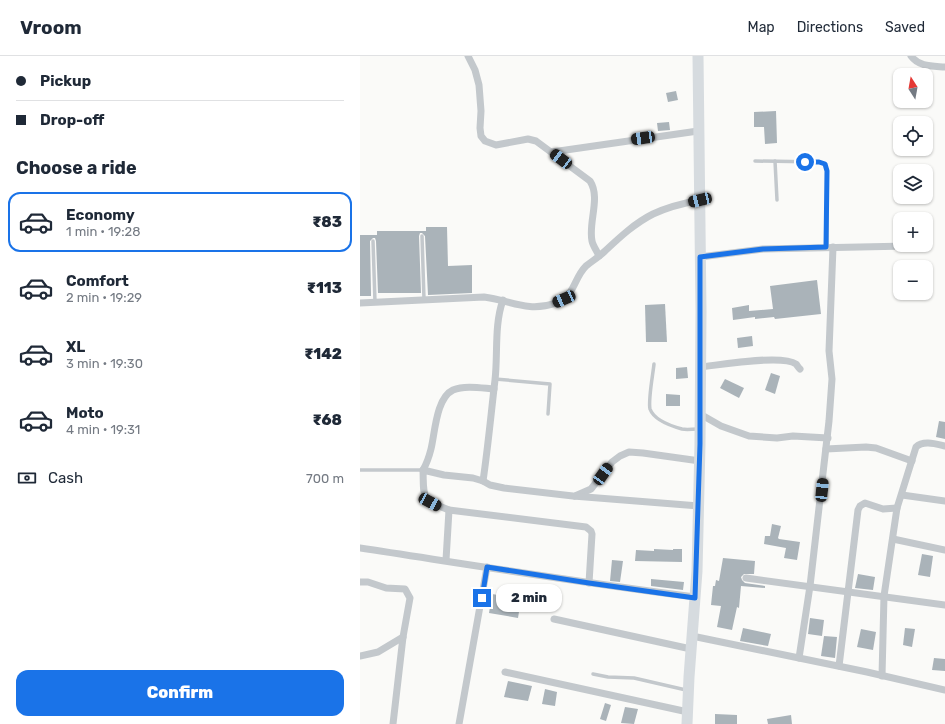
<!DOCTYPE html>
<meta charset="utf-8">
<style>
body{margin:0;font-family:Rubik,sans-serif;background:#f6f6f7;color:#1f2937;height:100vh;display:flex;flex-direction:column;font-size:15px;white-space:nowrap}
*{box-sizing:border-box;margin:0}
p{font-size:13px;color:#747a83}
.icon{flex:none;width:22px;height:22px;fill:none;stroke:currentColor;stroke-width:2;stroke-linecap:round;stroke-linejoin:round}
.map{position:relative;flex:1;overflow:hidden}
.drawer{display:flex;flex-direction:column;background:#fff;width:360px}
.drawer>*{flex:none}
.banner{display:grid;align-content:center;height:88px;padding:0 16px;background:#fff}
.needle{width:26px;rotate:349deg}
.controls{position:absolute;left:533px;top:12px;display:grid;gap:8px}
.controls a{display:grid;place-items:center;width:40px;height:40px;border-radius:8px;background:#fff;box-shadow:0 1px 3px #0004;font-size:20px}
.end{position:absolute;width:18px;height:18px;margin:-9px;border:5px solid #1a73e8;background:#fff;box-shadow:0 0 0 2px #fff}
.from{border-radius:50%}
.bubble{position:absolute;height:28px;border-radius:12px;background:#fff;box-shadow:0 1px 3px #0004;font-size:13px;font-weight:800;line-height:28px;text-align:center}
.car{position:absolute;width:12px;height:24px;margin:-12px -6px;border-radius:5px;box-shadow:0 0 3px 1px #0007;background:linear-gradient(#222 24%,#8ab4d8 0 40%,#222 0 76%,#8ab4d8 0 86%,#222 0)}
.banner b{display:flex;align-items:center;gap:14px;height:38px;font-size:15px}
.banner b+b{border-top:1px solid #e0e1e3}
.banner i{width:10px;height:10px;background:#1f2937}
ul{padding:0;list-style:none}
li{display:flex;align-items:center;gap:12px;height:60px;margin:0 8px 6px;padding:0 8px;border:2px solid transparent;border-radius:12px}
li div{flex:1}
li b{display:block;font-size:15px}
li em{font-style:normal;font-weight:800}
li.on{border-color:#1a73e8}
li>.icon{width:36px;height:36px;stroke-width:1.5}
h2{padding:0 16px;font-size:18px;line-height:48px}
.pay{display:flex;align-items:center;gap:10px;height:44px;padding:0 16px;font-size:15px}
.pay p{margin-inline-start:auto}
.action{display:flex;gap:8px;margin-top:auto;padding:8px 16px}
.action a{flex:1;height:46px;border-radius:12px;background:#1a73e8;color:#fff;font-size:16px;font-weight:800;line-height:46px;text-align:center}
header{display:flex;align-items:center;gap:24px;box-sizing:border-box;height:56px;padding:0 20px;background:#fff;border-bottom:1px solid #e0e1e3}
header strong{font-size:19px}
nav{display:flex;gap:22px;margin-inline-start:auto;font-size:14px}
main{display:flex;flex:1;min-height:0}
.map>svg:first-child{display:block}
.building{fill:#aab3b9}
.lines{fill:none;stroke-linecap:round;stroke-linejoin:round}
.lane{stroke:#c3c8cc;stroke-width:3.5}
.street{stroke:#c3c8cc;stroke-width:7}
.primary{stroke:#d6dbdf;stroke-width:11}
.route{stroke:#1a73e8;stroke-width:5}
</style>
<header>
<strong>Vroom</strong>
<nav><a>Map</a><a>Directions</a><a>Saved</a></nav>
</header>
<main>
<section class="drawer">
<div class="banner">
<b><i class="from"></i>Pickup</b>
<b><i></i>Drop-off</b>
</div>
<h2>Choose a ride</h2>
<ul>
<li class="on"><svg class="icon" aria-label="car" viewBox="0 0 24 24"><path d="M5 17H2v-5l4-1 3-4h7l3 4 3 1v5h-3M9 17h6M6 11h13"/><circle cx="7" cy="17" r="2"/><circle cx="17" cy="17" r="2"/></svg><div><b>Economy</b><p>1 min · 19:28</p></div><em>₹83</em></li>
<li><svg class="icon" aria-label="car" viewBox="0 0 24 24"><path d="M5 17H2v-5l4-1 3-4h7l3 4 3 1v5h-3M9 17h6M6 11h13"/><circle cx="7" cy="17" r="2"/><circle cx="17" cy="17" r="2"/></svg><div><b>Comfort</b><p>2 min · 19:29</p></div><em>₹113</em></li>
<li><svg class="icon" aria-label="car" viewBox="0 0 24 24"><path d="M5 17H2v-5l4-1 3-4h7l3 4 3 1v5h-3M9 17h6M6 11h13"/><circle cx="7" cy="17" r="2"/><circle cx="17" cy="17" r="2"/></svg><div><b>XL</b><p>3 min · 19:30</p></div><em>₹142</em></li>
<li><svg class="icon" aria-label="car" viewBox="0 0 24 24"><path d="M5 17H2v-5l4-1 3-4h7l3 4 3 1v5h-3M9 17h6M6 11h13"/><circle cx="7" cy="17" r="2"/><circle cx="17" cy="17" r="2"/></svg><div><b>Moto</b><p>4 min · 19:31</p></div><em>₹68</em></li>
</ul>
<div class="pay"><svg class="icon" aria-label="cash" viewBox="0 0 24 24"><path d="M3 7h18v10H3z"/><circle cx="12" cy="12" r="2"/></svg>Cash<p>700 m</p></div>
<div class="action"><a>Confirm</a></div>
</section>
<div class="map">
<svg width="585" height="668" viewBox="0 0 585 668">
<rect width="100%" height="100%" fill="#fafaf8"/>
<g class="building">
<path d="M316,35L318,44L308,46L306,37Z"/>
<path d="M416,55L417,87L405,88L404,71H394V56Z"/>
<path d="M309,66L310,74L298,75L297,67Z"/>
<path d="M66,171H87L88,210L112,209V237L68,239L65,180L62,177H60L59,180L61,237H18L16,185L15,182H13L10,185L11,237V240H0V179H17V175H66Z"/>
<path d="M457,224L461,258L415,263L414,261L395,263V261L373,264L372,252L389,249V255L413,253L410,230Z"/>
<path d="M305,248L307,286H286L285,249Z"/>
<path d="M392,280L393,290L378,292L377,282Z"/>
<path d="M327,311L328,322L316,323V312Z"/>
<path d="M411,317L420,320L415,338L405,334Z"/>
<path d="M365,323L384,332L379,342L360,332Z"/>
<path d="M306,338L320,339V350H306Z"/>
<path d="M579,365L585,366V383L576,381Z"/>
<path d="M412,468L421,470L418,482L419,483L440,486L437,504L424,502L426,492L404,488L405,480H410Z"/>
<path d="M294,493L313,494V493H322V506L275,505L276,494L294,495Z"/>
<path d="M562,498L573,500L570,521L558,519Z"/>
<path d="M363,502L395,505L394,518H384L381,521L382,524L385,527L405,530V532L381,530L379,552L377,551L372,574L357,571L361,550L351,549L353,530H355L356,524L359,525Z"/>
<path d="M252,504L263,505L260,526L250,525Z"/>
<path d="M498,518L515,521L513,534L495,532Z"/>
<path d="M291,523L324,526L323,534L291,530Z"/>
<path d="M132,538L161,543L158,562L129,557Z"/>
<path d="M450,562L464,564L462,580L448,578Z"/>
<path d="M383,572L411,578L408,590L380,585Z"/>
<path d="M545,572L555,573L552,591L543,589Z"/>
<path d="M501,573L516,576L513,594L497,591Z"/>
<path d="M464,580L477,581L475,602L461,600Z"/>
<path d="M574,602L585,603V615L572,614Z"/>
<path d="M148,625L172,630L168,645L144,641Z"/>
<path d="M185,633L197,636L195,650L182,648Z"/>
<path d="M245,647L251,649L246,665L240,663Z"/>
<path d="M265,651L278,653L274,668L261,667Z"/>
<path d="M355,658L377,659V668H355Z"/>
<path d="M431,659L432,668H408L407,663Z"/>
</g>
<g class="lines">
<g class="lane">
<path d="M395,105L459,106L465,108L467,115V191"/>
<path d="M415,105L417,144"/>
<path d="M62,180L64,243"/>
<path d="M13,185L15,246"/>
<path d="M294,308C293,318 288,344 290,353C294,364 311,370 322,373C327,374 332,373 338,373"/>
<path d="M135,323L190,328L188,358"/>
<path d="M0,414H63"/>
<path d="M233,618L248,621L274,622L326,634"/>
</g>
<g class="street">
<path d="M108,0L115,14L119,29L121,55L120,72L121,80L125,85L136,89L168,83L176,85L230,125C241,142 228,166 232,185C233,190 237,195 239,200"/>
<path d="M551,0C559,11 572,10 585,11"/>
<path d="M192,96L338,75"/>
<path d="M340,201L403,193L548,190"/>
<path d="M0,247L124,241C150,244 167,257 196,247C216,239 213,223 226,210C232,205 239,201 245,195C260,181 275,167 293,158C308,151 324,147 340,144"/>
<path d="M341,311C359,309 422,298 436,308C437,309 438,311 440,313"/>
<path d="M340,358L361,370L389,380L417,382L433,380L468,382"/>
<path d="M466,393L506,391L516,392L552,405"/>
<path d="M63,414C67,407 69,401 71,393C75,377 76,342 93,334C105,329 121,332 134,333"/>
<path d="M123,425C128,391 131,358 135,324C138,298 134,269 143,244"/>
<path d="M542,439L585,445"/>
<path d="M215,440L231,433L252,406L260,400L269,396L283,397L340,405"/>
<path d="M533,483L585,494"/>
<path d="M0,492C112,509 223,527 335,541"/>
<path d="M86,504L89,454"/>
<path d="M386,522L585,549"/>
<path d="M0,526H8L26,532L45,533L50,542L43,581L33,668"/>
<path d="M229,527L232,478L231,475L226,471L89,454C60,443 64,442 63,414L84,419L113,422L123,425L130,429L144,432L213,440L339,450"/>
<path d="M194,563L331,593"/>
<path d="M332,580L507,616L585,634"/>
<path d="M0,600L18,596L43,581"/>
<path d="M439,602L450,530L469,365L472,323L469,295L473,191"/>
<path d="M479,610L498,454L500,450L505,447L523,453L537,452"/>
<path d="M145,616L328,656"/>
<path d="M522,620L524,540L537,452L556,391C563,384 576,388 585,390"/>
<path d="M99,668L127,511"/>
</g>
<path class="primary" d="M327,668L329,621L337,515L340,388L341,255L338,0"/>
</g>
<g class="lines">
<path class="route" d="M122,542L127,511L229,527L335,542L340,388V201L403,193L466,191L467,115L465,108L459,106H445"/>
</g>
</svg>
<div class="controls">
<a><svg class="needle" viewBox="-14 -14 28 28"><path d="M0-13l5 13h-10z" fill="#e53935"/><path d="M0 13l5-13h-10z" fill="#747a83"/></svg></a>
<a><svg class="icon" aria-label="locate" viewBox="0 0 24 24"><circle cx="12" cy="12" r="6"/><path d="M12 2v4M12 18v4M2 12h4M18 12h4"/></svg></a>
<a><svg class="icon" aria-label="layers" viewBox="0 0 24 24"><path d="M12 4l9 5-9 5-9-5zM3 14l9 5 9-5"/></svg></a>
<a>+</a>
<a>−</a>
</div>
<i class="end from" style="left:445px;top:106px"></i>
<i class="end" style="left:122px;top:542px"></i>
<div class="bubble" style="left:136px;top:528px;width:66px">2 min</div>
<i class="car" style="left:283px;top:82px;rotate:262deg"></i>
<i class="car" style="left:201px;top:103px;rotate:307deg"></i>
<i class="car" style="left:340px;top:144px;rotate:257deg"></i>
<i class="car" style="left:204px;top:243px;rotate:246deg"></i>
<i class="car" style="left:243px;top:418px;rotate:36deg"></i>
<i class="car" style="left:462px;top:434px;rotate:6deg"></i>
<i class="car" style="left:70px;top:446px;rotate:118deg"></i>
</div>
</main>
